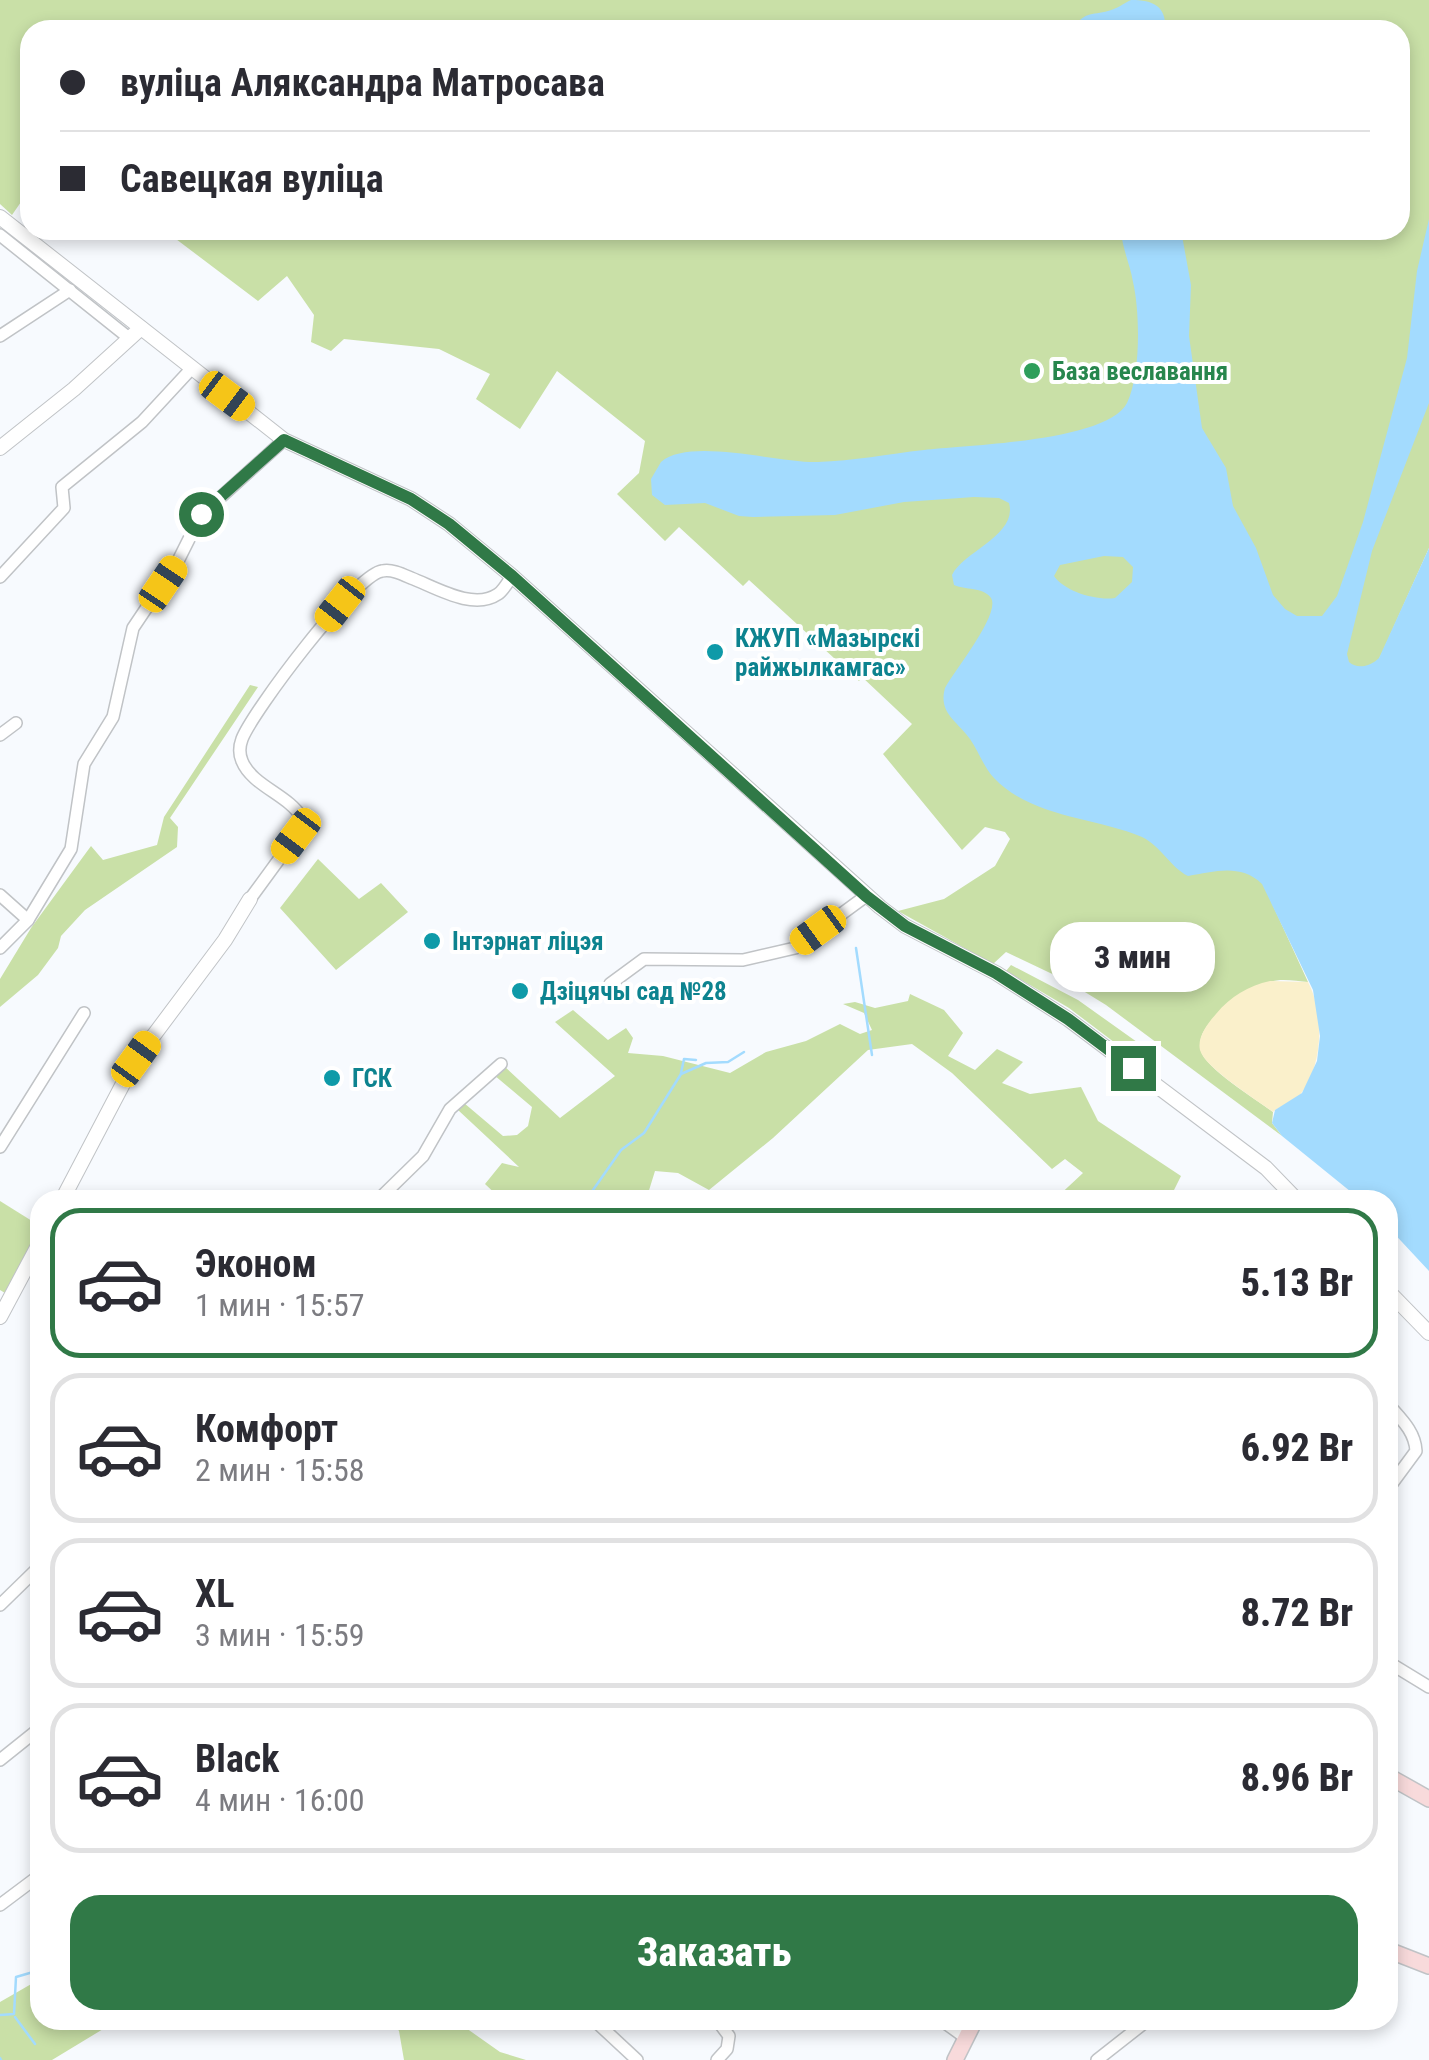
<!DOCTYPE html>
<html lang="ru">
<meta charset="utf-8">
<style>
body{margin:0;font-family:"Roboto Condensed",sans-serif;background:#f7f7f7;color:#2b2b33;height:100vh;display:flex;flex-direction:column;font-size:38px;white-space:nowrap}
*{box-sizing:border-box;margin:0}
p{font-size:32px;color:#7c7c81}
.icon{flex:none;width:55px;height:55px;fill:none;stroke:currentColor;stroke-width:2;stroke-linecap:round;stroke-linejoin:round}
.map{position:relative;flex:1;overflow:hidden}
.side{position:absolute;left:30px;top:1190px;width:1368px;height:840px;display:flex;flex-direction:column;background:#fff;border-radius:30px;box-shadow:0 5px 15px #0003}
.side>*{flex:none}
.hud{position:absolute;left:20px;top:20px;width:1390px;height:220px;border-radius:30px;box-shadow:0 5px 15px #0003;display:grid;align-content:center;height:220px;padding:0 40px;background:#fff}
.end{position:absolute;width:45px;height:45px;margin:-22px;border:12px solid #307947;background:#fff;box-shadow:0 0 0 5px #fff}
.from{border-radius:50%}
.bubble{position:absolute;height:70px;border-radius:30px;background:#fff;box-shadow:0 5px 15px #0003;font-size:32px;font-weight:800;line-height:70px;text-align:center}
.car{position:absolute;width:30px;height:60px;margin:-30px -15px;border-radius:12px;box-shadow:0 0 8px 2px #0007;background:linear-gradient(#f5c518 24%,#345 0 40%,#f5c518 0 76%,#345 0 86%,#f5c518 0)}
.hud b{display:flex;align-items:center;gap:35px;height:95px;font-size:38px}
.hud b+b{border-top:2px solid #e1e1e2}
.hud i{width:25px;height:25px;background:#2b2b33}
ul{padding:18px 0 0;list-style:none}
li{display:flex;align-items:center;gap:30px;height:150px;margin:0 20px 15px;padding:0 20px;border:5px solid #e1e1e2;border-radius:30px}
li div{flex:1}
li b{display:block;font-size:38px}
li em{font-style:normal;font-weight:800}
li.selected{border-color:#307947}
li>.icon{width:90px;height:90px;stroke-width:1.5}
.button{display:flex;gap:20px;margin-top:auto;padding:20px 40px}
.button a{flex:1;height:115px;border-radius:30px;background:#307947;color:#fff;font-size:40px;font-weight:800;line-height:115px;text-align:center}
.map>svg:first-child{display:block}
.green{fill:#c9e0a7}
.sand{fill:#faf0cb}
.water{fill:#a3dbfe;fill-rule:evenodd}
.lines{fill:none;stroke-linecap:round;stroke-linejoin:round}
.stream{stroke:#a3dbfe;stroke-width:2.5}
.minor-casing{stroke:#c0c3c6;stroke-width:14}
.tertiary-casing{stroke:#c0c3c6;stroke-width:16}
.secondary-casing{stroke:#c0c3c6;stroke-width:18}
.minor{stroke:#fff;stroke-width:11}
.tertiary{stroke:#fff;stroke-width:14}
.secondary{stroke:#f8dadb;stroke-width:15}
.route{stroke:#307947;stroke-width:12}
.leisure-dot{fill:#2e9e5b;stroke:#fff;stroke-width:4}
.culture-dot{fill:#0f9aa8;stroke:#fff;stroke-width:4}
.labels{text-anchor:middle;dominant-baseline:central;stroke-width:8;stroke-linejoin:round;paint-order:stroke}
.leisure-label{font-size:25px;font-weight:bold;fill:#27864d;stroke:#fff;text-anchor:start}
.culture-label{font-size:25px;font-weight:bold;fill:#0d838f;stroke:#fff;text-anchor:start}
</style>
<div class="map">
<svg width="1429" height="2060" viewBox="0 0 1429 2060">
<rect width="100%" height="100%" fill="#f7fafe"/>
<g class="green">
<path d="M0,0H1429V548L1382,653L1265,888L1308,982C1296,981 1281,978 1269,982C1247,990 1192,1023 1201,1051C1206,1069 1257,1100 1273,1112L1272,1123L1282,1136L1106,1005L1067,981L1006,952L993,964L898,911L944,899L995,866L1010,839L1005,832L985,827L962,850L883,754L912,724L862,677L859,681L749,580L743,586L679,527L665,541L617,494L639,473L645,441L557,371L520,429L476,399L490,374L439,349L344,339L331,351L311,342L314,315L287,276L258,301L164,230H1400V30H30V189L12,215L0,204Z"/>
<path d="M250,685L258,687L170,818L178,827L177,847L85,910L61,936L58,948L38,975L0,1007V979L31,928L91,846L103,860L157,845L164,817Z"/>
<path d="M318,859L359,899L381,883L408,912L336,970L280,908Z"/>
<path d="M1011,965L1078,1000L1144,1047L1135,1058L1069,1008L1006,971Z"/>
<path d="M910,994L944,1010L963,1033L948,1056L975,1070L997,1049L1023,1062L1002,1083L1030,1094L1081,1087L1098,1121L1181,1176L1169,1200H1054L1083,1173L1065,1159L1052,1169L952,1073L912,1044L868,1050L773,1138L709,1190L678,1173L655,1171L646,1200H502L485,1184L502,1163L519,1167L458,1110L464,1103L503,1136L517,1135L528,1126L532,1107L494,1075L504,1066L560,1118L615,1076L555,1022L573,1010L608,1040L626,1028L633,1038L628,1053L663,1056L730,1073L766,1052L806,1041L840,1024L860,1034L872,1030L864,1013L843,1004L855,1002L875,1008L908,1001Z"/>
<path d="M0,1201L40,1226L5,1293L0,1290Z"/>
<path d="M40,1979V2020H118L52,2060H0V2002Z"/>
<path d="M391,2020H448L466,2028L500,2052L526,2060H404L399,2031Z"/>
</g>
<path class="sand" d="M1270,981L1308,982C1325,1015 1323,1066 1300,1095C1293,1103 1281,1105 1273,1112C1257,1100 1205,1068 1200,1050C1197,1037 1208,1023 1216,1014C1231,996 1248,986 1270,981Z"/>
<g class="water">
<path d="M1131,0C1153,0 1167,6 1165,30H1075C1080,12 1093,15 1108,11C1117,9 1124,3 1131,0Z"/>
<path d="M1429,219V403L1372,551L1347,654L1349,662C1358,670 1371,666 1379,658L1429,548V1271L1388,1227V1200H1361L1282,1136L1272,1123L1275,1110L1302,1093L1317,1061L1320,1036L1313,990L1262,884C1240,863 1214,872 1188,876C1170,867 1161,846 1142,837C1094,817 1032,818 994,778C983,766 979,752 970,739C957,721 938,713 945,688C954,671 1001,614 991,598C984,587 964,590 954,585L952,575C964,551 1018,535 1009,503L999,498L974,497L904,502L835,515L753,517L739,516L705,503L665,505L652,495L651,479L661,462C690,437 777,463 818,462C853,461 888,454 924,450C965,445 1107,442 1127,403C1141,374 1140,312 1133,282C1130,264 1122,248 1121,230H1181L1191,285L1189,336L1202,428L1226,468L1233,506L1256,548L1273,595L1285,609L1297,616H1322L1337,596L1363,522L1407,358L1417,271ZM1104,556L1123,557L1133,567L1132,582L1115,598C1096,601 1064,591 1054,576L1060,565Z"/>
</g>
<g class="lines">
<g class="stream">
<path d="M856,948L872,1055"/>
<path d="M681,1073L684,1059L696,1060"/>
<path d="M586,1200L621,1150L644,1133L681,1074L706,1063L728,1062L744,1052"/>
<path d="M0,2015L14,2014L16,1977L40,1970"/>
<path d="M15,2017L35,2044"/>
<path d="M0,2058L1,2060"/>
</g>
<defs>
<g id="minor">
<path d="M0,235L129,338"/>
<path d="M0,336L70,290"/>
<path d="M0,577L64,508L62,487L142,422L192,368"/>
<path d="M0,735L16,723"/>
<path d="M0,895L28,920"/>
<path d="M250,899L296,836L302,818C289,795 252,786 242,761C239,754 239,747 242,739C253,711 355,575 382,571C392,569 402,574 411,578C435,587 473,611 498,594C503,591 508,582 512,576"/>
<path d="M0,948L28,920L71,849L84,764L113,717L133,628L178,561L201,515L284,440"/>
<path d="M610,984L644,959L743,960L795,948L866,896"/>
<path d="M0,1147L84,1013"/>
<path d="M378,1200L423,1156L450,1109L501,1064"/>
<path d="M1388,1404C1400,1418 1415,1431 1416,1451L1388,1489"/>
<path d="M0,1605L40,1566"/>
<path d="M1388,1662L1429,1687"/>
<path d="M0,1760L40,1728"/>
<path d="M0,1905L40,1875"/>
<path d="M594,2020L637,2060"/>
<path d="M941,2020L966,2038"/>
<path d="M717,2060L727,2049L729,2036L717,2020"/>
<path d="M1097,2060L1148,2020"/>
</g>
<g id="tertiary">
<path d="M0,217L284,440L411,499L449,524L512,576L880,907L905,926L996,973L1068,1019L1266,1168L1297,1200"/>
<path d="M0,448L74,389L141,328"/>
<path d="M62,1200L136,1059L225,940L250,899"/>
<path d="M1388,1291L1429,1333"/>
<path d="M0,1317L40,1242"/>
</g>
<g id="secondary">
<path d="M1388,1776L1429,1799"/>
<path d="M1388,1950L1429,1966"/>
<path d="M955,2060L975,2020"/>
</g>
</defs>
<use href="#minor" class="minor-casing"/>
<use href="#tertiary" class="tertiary-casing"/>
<use href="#secondary" class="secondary-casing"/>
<use href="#minor" class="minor"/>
<use href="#tertiary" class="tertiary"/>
<use href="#secondary" class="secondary"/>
</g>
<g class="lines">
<path class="route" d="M201,514L284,440L411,499L449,524L512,576L866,896L905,926L996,973L1068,1019L1133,1068"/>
</g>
<circle class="leisure-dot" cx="1032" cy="371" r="10"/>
<g class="culture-dot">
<circle cx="715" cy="652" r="10"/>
<circle cx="432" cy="941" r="10"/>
<circle cx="520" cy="991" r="10"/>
<circle cx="332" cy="1078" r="10"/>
</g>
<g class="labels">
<g class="leisure-label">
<text x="1052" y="371">База веславання</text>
</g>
<g class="culture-label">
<text x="735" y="638">КЖУП «Мазырскі<tspan x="735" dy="29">райжылкамгас»</tspan></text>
<text x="452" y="941">Інтэрнат ліцэя</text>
<text x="540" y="991">Дзіцячы сад №28</text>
<text x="352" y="1078">ГСК</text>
</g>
</g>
</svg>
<i class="end from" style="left:201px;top:514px"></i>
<i class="end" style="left:1133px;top:1068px"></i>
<div class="bubble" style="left:1050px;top:922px;width:165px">3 мин</div>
<i class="car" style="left:227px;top:396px;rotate:127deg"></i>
<i class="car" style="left:163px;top:584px;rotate:34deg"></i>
<i class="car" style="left:340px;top:604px;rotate:218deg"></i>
<i class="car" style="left:296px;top:836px;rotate:217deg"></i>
<i class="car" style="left:818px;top:930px;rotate:234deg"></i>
<i class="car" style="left:136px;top:1059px;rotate:36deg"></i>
<div class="hud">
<b><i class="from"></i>вуліца Аляксандра Матросава</b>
<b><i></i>Савецкая вуліца</b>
</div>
<section class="side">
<ul>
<li class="selected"><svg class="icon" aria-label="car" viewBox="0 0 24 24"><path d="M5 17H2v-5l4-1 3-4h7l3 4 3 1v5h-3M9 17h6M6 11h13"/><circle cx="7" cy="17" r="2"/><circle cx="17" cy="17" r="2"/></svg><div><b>Эконом</b><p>1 мин · 15:57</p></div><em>5.13 Br</em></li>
<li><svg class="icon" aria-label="car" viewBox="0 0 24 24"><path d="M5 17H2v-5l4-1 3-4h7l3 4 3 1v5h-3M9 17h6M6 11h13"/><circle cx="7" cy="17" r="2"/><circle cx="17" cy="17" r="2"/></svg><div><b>Комфорт</b><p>2 мин · 15:58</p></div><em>6.92 Br</em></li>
<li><svg class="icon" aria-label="car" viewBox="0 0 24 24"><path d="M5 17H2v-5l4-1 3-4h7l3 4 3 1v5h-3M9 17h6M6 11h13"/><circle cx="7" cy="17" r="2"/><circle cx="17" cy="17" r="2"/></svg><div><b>XL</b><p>3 мин · 15:59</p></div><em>8.72 Br</em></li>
<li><svg class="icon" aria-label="car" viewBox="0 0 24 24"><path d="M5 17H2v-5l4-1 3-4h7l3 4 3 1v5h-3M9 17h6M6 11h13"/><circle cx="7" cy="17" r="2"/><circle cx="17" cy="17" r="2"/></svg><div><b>Black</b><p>4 мин · 16:00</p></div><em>8.96 Br</em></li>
</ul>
<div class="button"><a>Заказать</a></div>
</section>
</div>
